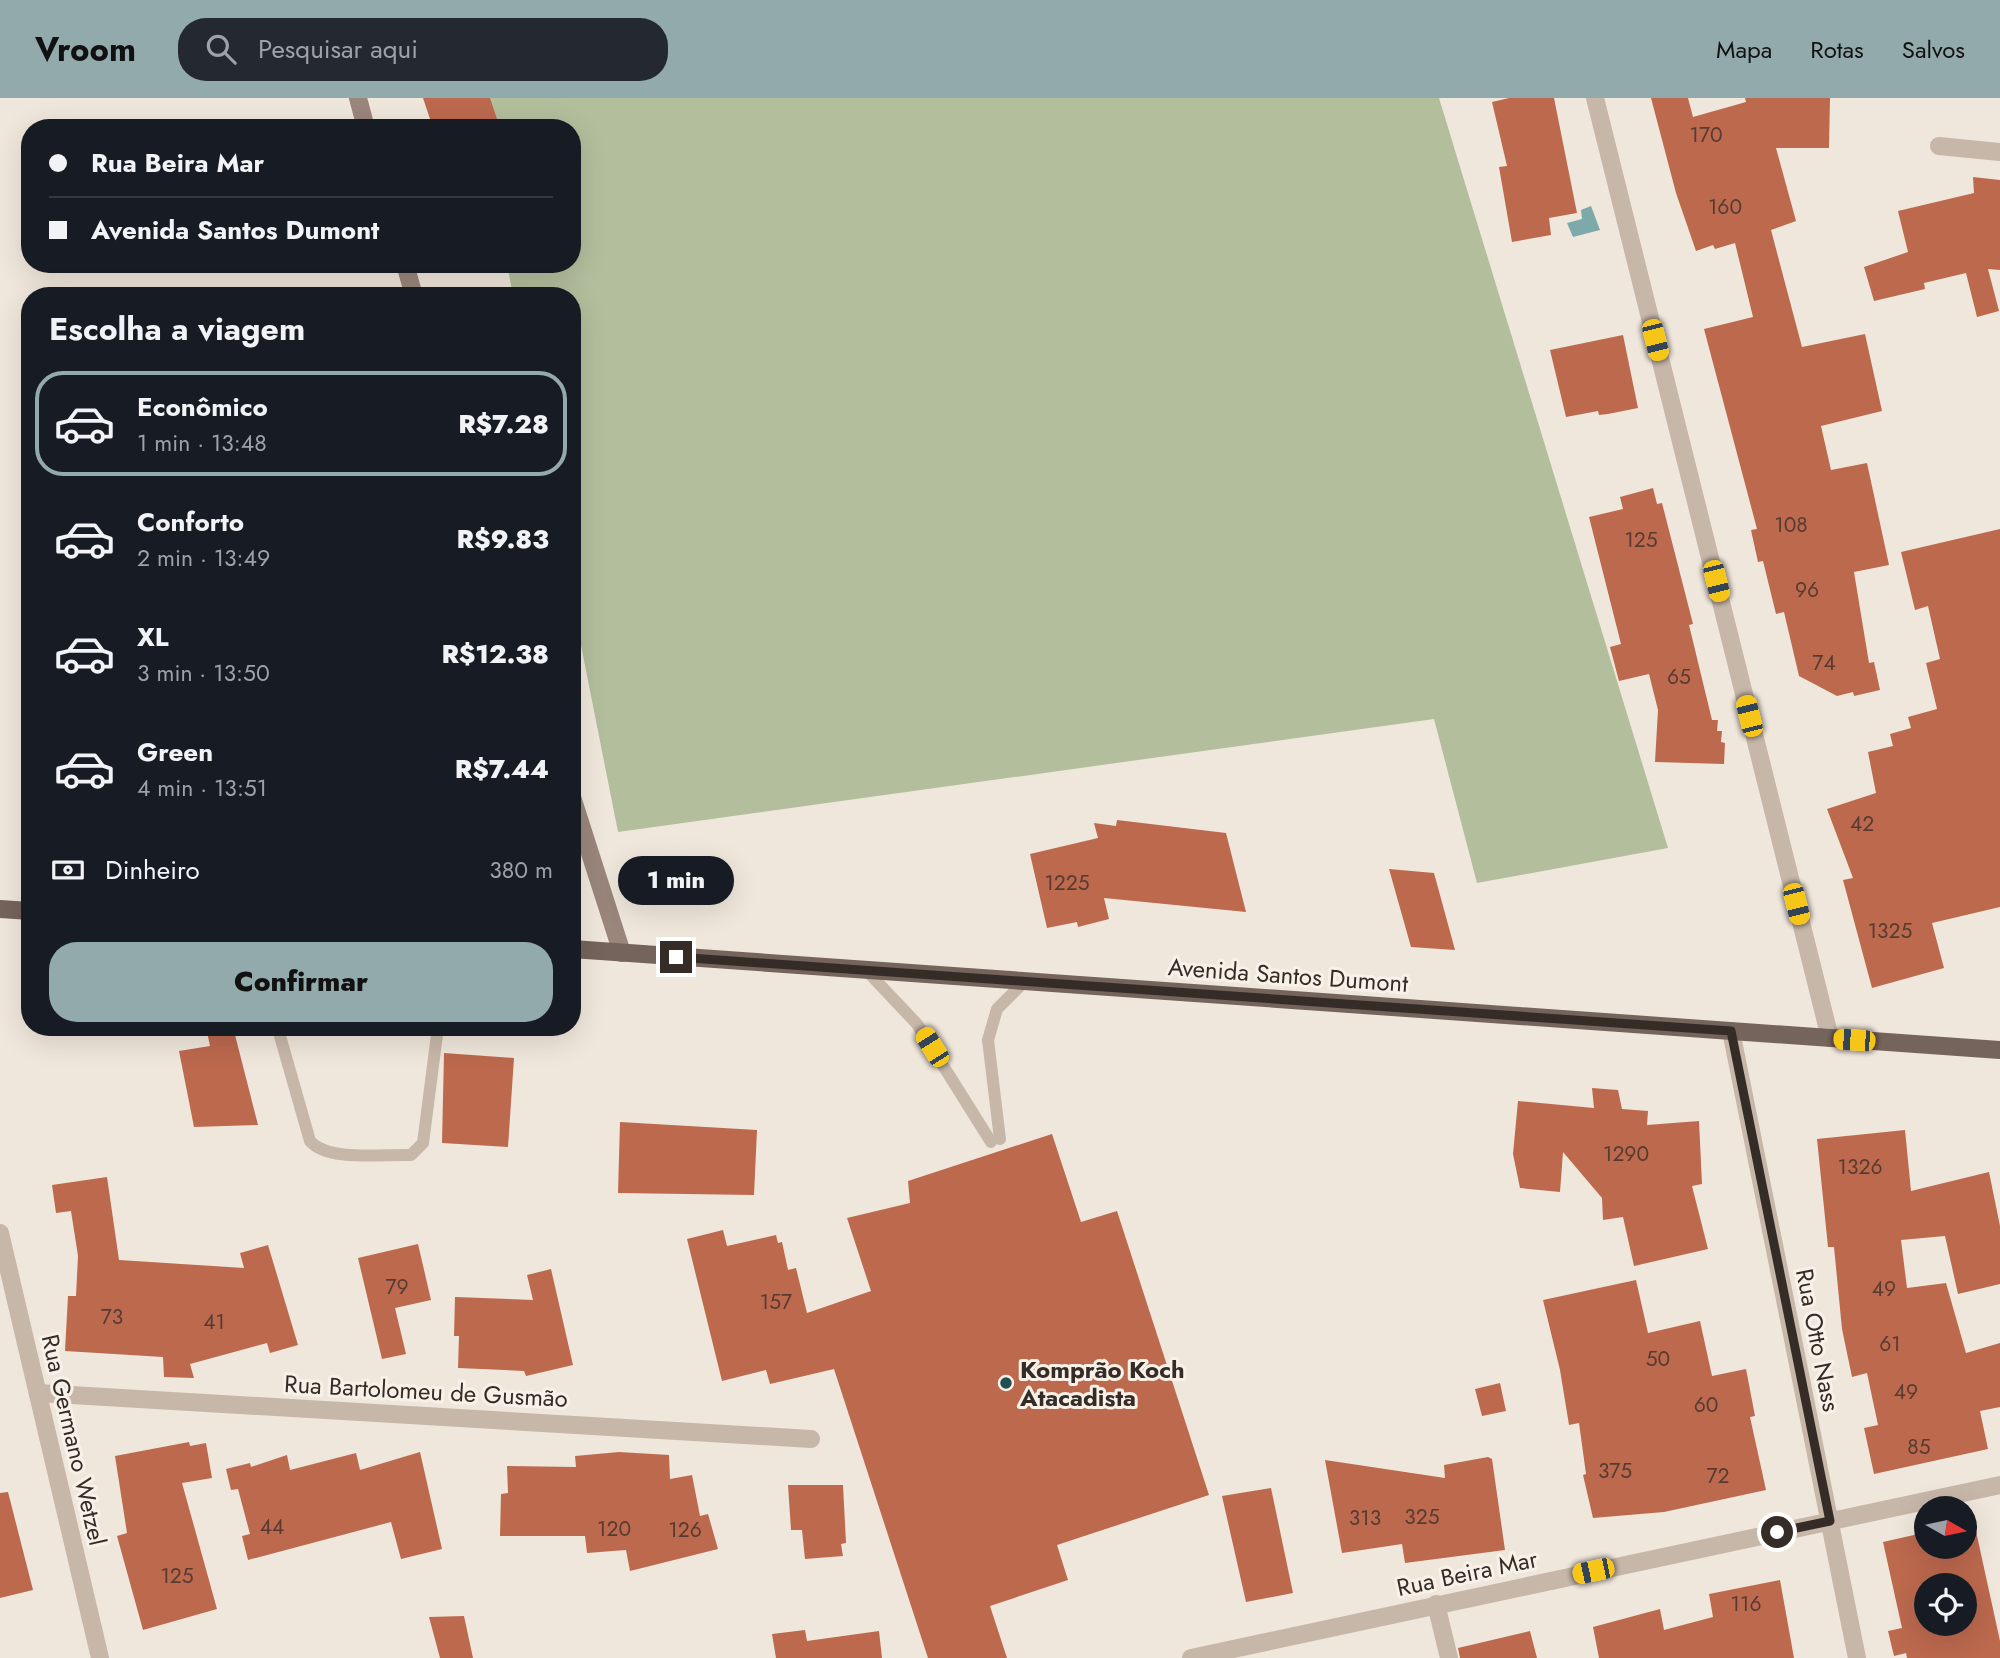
<!DOCTYPE html>
<html lang="pt">
<meta charset="utf-8">
<style>
body{margin:0;font-family:Jost,sans-serif;background:#242831;color:#f1f3f6;height:100vh;display:flex;flex-direction:column;font-size:26px;white-space:nowrap}
*{box-sizing:border-box;margin:0}
p{font-size:23px;color:#9ea1a6}
.icon{flex:none;width:38px;height:38px;fill:none;stroke:currentColor;stroke-width:2;stroke-linecap:round;stroke-linejoin:round}
.map{position:relative;flex:1;overflow:hidden}
.panel{position:absolute;left:21px;top:189px;width:560px;height:749px;display:flex;flex-direction:column;background:#171b24;border-radius:28px;box-shadow:0 7px 28px #0002}
.panel>*{flex:none}
.hud{position:absolute;left:21px;top:21px;width:560px;height:154px;border-radius:28px;box-shadow:0 7px 28px #0002;display:grid;align-content:center;height:154px;padding:0 28px;background:#171b24}
.needle{width:46px;rotate:99deg}
.tools{position:absolute;left:1914px;top:1398px;display:grid;gap:14px}
.tools a{display:grid;place-items:center;width:63px;height:63px;border-radius:50%;background:#171b24;box-shadow:0 7px 28px #0002;font-size:35px}
.end{position:absolute;width:32px;height:32px;margin:-16px;border:9px solid #352c28;background:#fff;box-shadow:0 0 0 4px #fff}
.from{border-radius:50%}
.bubble{position:absolute;height:49px;border-radius:24px;background:#171b24;box-shadow:0 7px 28px #0002;font-size:23px;font-weight:800;line-height:49px;text-align:center}
.car{position:absolute;width:21px;height:42px;margin:-21px -10px;border-radius:9px;box-shadow:0 0 5px 2px #0007;background:linear-gradient(#f5c518 24%,#345 0 40%,#f5c518 0 76%,#345 0 86%,#f5c518 0)}
.hud b{display:flex;align-items:center;gap:24px;height:66px;font-size:26px}
.hud b+b{border-top:2px solid #363941}
.hud i{width:18px;height:18px;background:#f1f3f6}
ul{padding:0;list-style:none}
li{display:flex;align-items:center;gap:21px;height:105px;margin:0 14px 10px;padding:0 14px;border:4px solid transparent;border-radius:28px}
li div{flex:1}
li b{display:block;font-size:26px}
li em{font-style:normal;font-weight:800}
li.selected{border-color:#93aaad}
li>.icon{width:63px;height:63px;stroke-width:1.5}
h2{padding:0 28px;font-size:32px;line-height:84px}
.pay{display:flex;align-items:center;gap:18px;height:77px;padding:0 28px;font-size:26px}
.pay p{margin-inline-start:auto}
.action{display:flex;gap:14px;margin-top:auto;padding:14px 28px}
.action a{flex:1;height:80px;border-radius:28px;background:#93aaad;color:#111;font-size:28px;font-weight:800;line-height:80px;text-align:center}
header{display:flex;align-items:center;gap:42px;box-sizing:border-box;height:98px;padding:0 35px;background:#93aaad;color:#111}
header strong{font-size:33px}
nav{display:flex;gap:38px;margin-inline-start:auto;font-size:24px}
.search{width:490px;height:63px;background:#242831;display:flex;align-items:center;gap:18px;box-sizing:border-box;padding:0 24px;border-radius:28px;color:#9ea1a6;font-size:26px}
.map>svg:first-child{display:block}
.green{fill:#b3be9d}
.water{fill:#7da9ab}
.building{fill:#bc694e;fill-rule:evenodd}
.lines{fill:none;stroke-linecap:round;stroke-linejoin:round}
.lane{stroke:#c7b7a9;stroke-width:12}
.street{stroke:#c7b7a9;stroke-width:18}
.secondary{stroke:#9a867b;stroke-width:18}
.primary{stroke:#75645b;stroke-width:18}
.route{stroke:#352c28;stroke-width:9}
.poi-dot{fill:#215053;stroke:#f8f1e8;stroke-width:2.5}
.labels{text-anchor:middle;dominant-baseline:central;stroke-width:6;stroke-linejoin:round;paint-order:stroke}
.number-label{font-size:21px;fill:#573b32}
.street-label{font-size:24px;fill:#352c28;stroke:#f8f1e8}
.poi-label{font-size:24px;font-weight:bold;fill:#352c28;stroke:#f8f1e8;text-anchor:start}
</style>
<header>
<strong>Vroom</strong>
<div class="search"><svg class="icon" aria-label="search" viewBox="0 0 24 24"><circle cx="10" cy="10" r="6"/><path d="M15 15l6 6"/></svg>Pesquisar aqui</div>
<nav><a>Mapa</a><a>Rotas</a><a>Salvos</a></nav>
</header>
<div class="map">
<svg width="2000" height="1560" viewBox="0 0 2000 1560">
<rect width="100%" height="100%" fill="#f0e7dc"/>
<path class="green" d="M474,0H1439L1668,750L1477,785L1434,621L618,734L572,502V198H513L507,166H572V30H480Z"/>
<path class="water" d="M1591,108L1600,132L1573,139L1567,125L1582,121L1581,112Z"/>
<g class="building">
<path d="M423,0H490L500,30H433Z"/>
<path d="M1509,0H1554L1577,115L1549,120L1551,137L1512,144L1499,69L1507,68L1492,4Z"/>
<path d="M1651,0H1688L1693,19L1746,4L1745,0H1830L1829,50H1776L1796,123L1771,132L1802,249L1865,236L1882,313L1821,328L1831,372L1867,365L1889,467L1854,474L1869,565L1874,564L1880,592L1854,598L1853,594L1837,598L1799,578L1784,514L1776,516L1763,463L1758,464L1751,432L1757,431L1704,231L1753,219L1735,145L1715,151L1713,147L1696,153L1676,95Z"/>
<path d="M1973,79L2000,82V172L1988,171L1999,213L1977,219L1966,175L1924,185L1925,191L1874,203L1864,169L1908,154L1898,113L1974,95Z"/>
<path d="M1623,237L1638,310L1608,316L1599,317L1598,313L1566,319L1550,252Z"/>
<path d="M1653,390L1657,406L1662,405L1693,526L1689,527L1712,622H1718L1717,633H1722L1721,644L1725,645L1724,666L1655,664L1658,612L1649,576L1619,583L1610,549L1621,546L1589,419L1623,411L1620,399Z"/>
<path d="M2000,431V809L1932,825L1944,870L1872,890L1843,782L1853,780L1827,711L1876,695L1868,654L1893,648L1890,636L1911,630L1908,619L1937,611L1926,565L1940,561L1928,508L1915,512L1901,454Z"/>
<path d="M1117,722L1226,735L1246,814L1104,800L1109,821L1078,829L1077,824L1047,830L1030,756L1098,740L1094,725L1116,728Z"/>
<path d="M1389,771L1434,775L1455,852L1411,849Z"/>
<path d="M206,929H233L258,1027L194,1029L179,953L210,948Z"/>
<path d="M444,955L514,960L508,1049L442,1045Z"/>
<path d="M1592,990L1618,992L1622,1011L1648,1013L1647,1027L1699,1023L1702,1086L1692,1088L1708,1151L1634,1168L1623,1119L1603,1122L1602,1100L1563,1054L1560,1094L1520,1090L1513,1056L1518,1003L1594,1010Z"/>
<path d="M620,1024L757,1032L754,1097L618,1095Z"/>
<path d="M1905,1032L1911,1093L1989,1074L2000,1128V1186L1958,1196L1945,1138L1901,1142L1907,1190L1946,1185L1966,1255L2000,1245V1309L1980,1313L1988,1351L1874,1376L1864,1330L1878,1327L1867,1275L1852,1279L1842,1231L1834,1149H1828L1817,1041Z"/>
<path d="M1052,1036L1081,1124L1117,1113L1209,1397L1057,1447L1068,1482L990,1508L1007,1560H928L834,1271L770,1286L766,1272L722,1283L687,1141L723,1132L727,1148L776,1137L778,1145L782,1144L788,1172L796,1170L807,1215L871,1193L847,1120L910,1105L908,1083Z"/>
<path d="M107,1079L119,1162L244,1170L240,1155L268,1147L298,1247L270,1255L267,1245L190,1266L194,1280L164,1279L163,1259L65,1253L68,1198H76L78,1158L71,1113L56,1115L52,1087Z"/>
<path d="M418,1146L431,1202L395,1210L406,1256L382,1261L358,1160Z"/>
<path d="M551,1171L573,1267L526,1278L524,1273L458,1270L459,1238H454L455,1199L533,1202L527,1177Z"/>
<path d="M1636,1182L1648,1235L1700,1223L1712,1278L1746,1271L1755,1318L1750,1319L1766,1392L1664,1414L1593,1420L1583,1377L1586,1376L1579,1325L1569,1327L1560,1272L1543,1202Z"/>
<path d="M1500,1285L1506,1313L1482,1318L1475,1291Z"/>
<path d="M189,1344L190,1348L206,1345L212,1380L182,1385L217,1511L143,1532L117,1438L127,1435L115,1358Z"/>
<path d="M420,1354L442,1451L401,1461L391,1424L248,1462L242,1438L250,1436L238,1391L231,1392L226,1371L250,1365L251,1369L287,1357L290,1372L356,1355L360,1372Z"/>
<path d="M619,1354L669,1357L670,1381L692,1377L700,1418L708,1416L718,1451L630,1473L626,1452L587,1455L585,1438H500L501,1396L508,1395L507,1368L576,1369L575,1358Z"/>
<path d="M1488,1359L1492,1361L1505,1452L1405,1465L1402,1446L1342,1455L1325,1362L1445,1380L1444,1367Z"/>
<path d="M788,1387H843L846,1445L841,1446L843,1458L805,1461L802,1432H791Z"/>
<path d="M1271,1390L1293,1495L1246,1504L1222,1398Z"/>
<path d="M8,1394L33,1492L0,1500V1395Z"/>
<path d="M1974,1424L2000,1543V1560H1907L1906,1555L1894,1558L1888,1533L1902,1530L1883,1444L1927,1434V1449H1965V1426ZM1927,1488H1965V1526H1927Z"/>
<path d="M1780,1482L1794,1560H1599L1593,1529L1660,1511L1664,1532L1713,1519L1709,1496Z"/>
<path d="M464,1518L473,1560H440L429,1519Z"/>
<path d="M805,1532L807,1543L879,1533L882,1560H776L772,1536Z"/>
<path d="M1530,1533L1537,1560H1460L1458,1550Z"/>
</g>
<g class="lines">
<g class="lane">
<path d="M866,872L917,926L991,1044"/>
<path d="M281,929L280,938L310,1043C328,1064 383,1056 411,1057L423,1045L438,929"/>
<path d="M1000,1041L988,942L997,911L1025,883"/>
</g>
<g class="street">
<path d="M1595,0L1830,940"/>
<path d="M1939,48L2000,54"/>
<path d="M1731,933L1857,1560"/>
<path d="M0,1135L100,1560"/>
<path d="M38,1295L811,1341"/>
<path d="M1436,1506L1449,1560"/>
<path d="M1191,1560L2000,1387"/>
</g>
<g class="secondary">
<path d="M358,0L366,30"/>
<path d="M405,166L414,198"/>
<path d="M572,699L622,855"/>
</g>
<g class="primary">
<path d="M0,811L30,813"/>
<path d="M572,851L2000,952"/>
</g>
</g>
<g class="lines">
<path class="route" d="M676,859L1731,933L1830,1423L1777,1434"/>
</g>
<circle class="poi-dot" cx="1006" cy="1285" r="7"/>
<g class="labels">
<g class="number-label">
<text x="1706" y="37">170</text>
<text x="1725" y="109">160</text>
<text x="1791" y="427">108</text>
<text x="1641" y="442">125</text>
<text x="1807" y="492">96</text>
<text x="1824" y="565">74</text>
<text x="1679" y="579">65</text>
<text x="1862" y="726">42</text>
<text x="1067" y="785">1225</text>
<text x="1890" y="833">1325</text>
<text x="1626" y="1056">1290</text>
<text x="1860" y="1069">1326</text>
<text x="397" y="1189">79</text>
<text x="1884" y="1191">49</text>
<text x="776" y="1204">157</text>
<text x="112" y="1219">73</text>
<text x="214" y="1224">41</text>
<text x="1890" y="1246">61</text>
<text x="1658" y="1261">50</text>
<text x="1906" y="1294">49</text>
<text x="1706" y="1307">60</text>
<text x="1919" y="1349">85</text>
<text x="1615" y="1373">375</text>
<text x="1718" y="1378">72</text>
<text x="1422" y="1419">325</text>
<text x="1365" y="1420">313</text>
<text x="272" y="1429">44</text>
<text x="614" y="1431">120</text>
<text x="685" y="1432">126</text>
<text x="177" y="1478">125</text>
<text x="1746" y="1506">116</text>
</g>
<g class="street-label">
<text transform="translate(1288 877) rotate(4)">Avenida Santos Dumont</text>
<text transform="translate(1818 1242) rotate(79)">Rua Otto Nass</text>
<text transform="translate(426 1293) rotate(3)">Rua Bartolomeu de Gusmão</text>
<text transform="translate(74 1342) rotate(77)">Rua Germano Wetzel</text>
<text transform="translate(1467 1475) rotate(-12)">Rua Beira Mar</text>
</g>
<g class="poi-label">
<text x="1020" y="1271">Komprão Koch<tspan x="1020" dy="28">Atacadista</tspan></text>
</g>
</g>
</svg>
<div class="tools">
<a><svg class="needle" viewBox="-14 -14 28 28"><path d="M0-13l5 13h-10z" fill="#e53935"/><path d="M0 13l5-13h-10z" fill="#9ea1a6"/></svg></a>
<a><svg class="icon" aria-label="locate" viewBox="0 0 24 24"><circle cx="12" cy="12" r="6"/><path d="M12 2v4M12 18v4M2 12h4M18 12h4"/></svg></a>
</div>
<i class="end from" style="left:1777px;top:1434px"></i>
<i class="end" style="left:676px;top:859px"></i>
<div class="bubble" style="left:618px;top:758px;width:116px">1 min</div>
<i class="car" style="left:1655px;top:242px;rotate:166deg"></i>
<i class="car" style="left:1716px;top:483px;rotate:166deg"></i>
<i class="car" style="left:1749px;top:618px;rotate:346deg"></i>
<i class="car" style="left:1796px;top:806px;rotate:166deg"></i>
<i class="car" style="left:1854px;top:942px;rotate:274deg"></i>
<i class="car" style="left:932px;top:949px;rotate:328deg"></i>
<i class="car" style="left:1593px;top:1473px;rotate:258deg"></i>
<div class="hud">
<b><i class="from"></i>Rua Beira Mar</b>
<b><i></i>Avenida Santos Dumont</b>
</div>
<section class="panel">
<h2>Escolha a viagem</h2>
<ul>
<li class="selected"><svg class="icon" aria-label="car" viewBox="0 0 24 24"><path d="M5 17H2v-5l4-1 3-4h7l3 4 3 1v5h-3M9 17h6M6 11h13"/><circle cx="7" cy="17" r="2"/><circle cx="17" cy="17" r="2"/></svg><div><b>Econômico</b><p>1 min · 13:48</p></div><em>R$7.28</em></li>
<li><svg class="icon" aria-label="car" viewBox="0 0 24 24"><path d="M5 17H2v-5l4-1 3-4h7l3 4 3 1v5h-3M9 17h6M6 11h13"/><circle cx="7" cy="17" r="2"/><circle cx="17" cy="17" r="2"/></svg><div><b>Conforto</b><p>2 min · 13:49</p></div><em>R$9.83</em></li>
<li><svg class="icon" aria-label="car" viewBox="0 0 24 24"><path d="M5 17H2v-5l4-1 3-4h7l3 4 3 1v5h-3M9 17h6M6 11h13"/><circle cx="7" cy="17" r="2"/><circle cx="17" cy="17" r="2"/></svg><div><b>XL</b><p>3 min · 13:50</p></div><em>R$12.38</em></li>
<li><svg class="icon" aria-label="car" viewBox="0 0 24 24"><path d="M5 17H2v-5l4-1 3-4h7l3 4 3 1v5h-3M9 17h6M6 11h13"/><circle cx="7" cy="17" r="2"/><circle cx="17" cy="17" r="2"/></svg><div><b>Green</b><p>4 min · 13:51</p></div><em>R$7.44</em></li>
</ul>
<div class="pay"><svg class="icon" aria-label="cash" viewBox="0 0 24 24"><path d="M3 7h18v10H3z"/><circle cx="12" cy="12" r="2"/></svg>Dinheiro<p>380 m</p></div>
<div class="action"><a>Confirmar</a></div>
</section>
</div>
